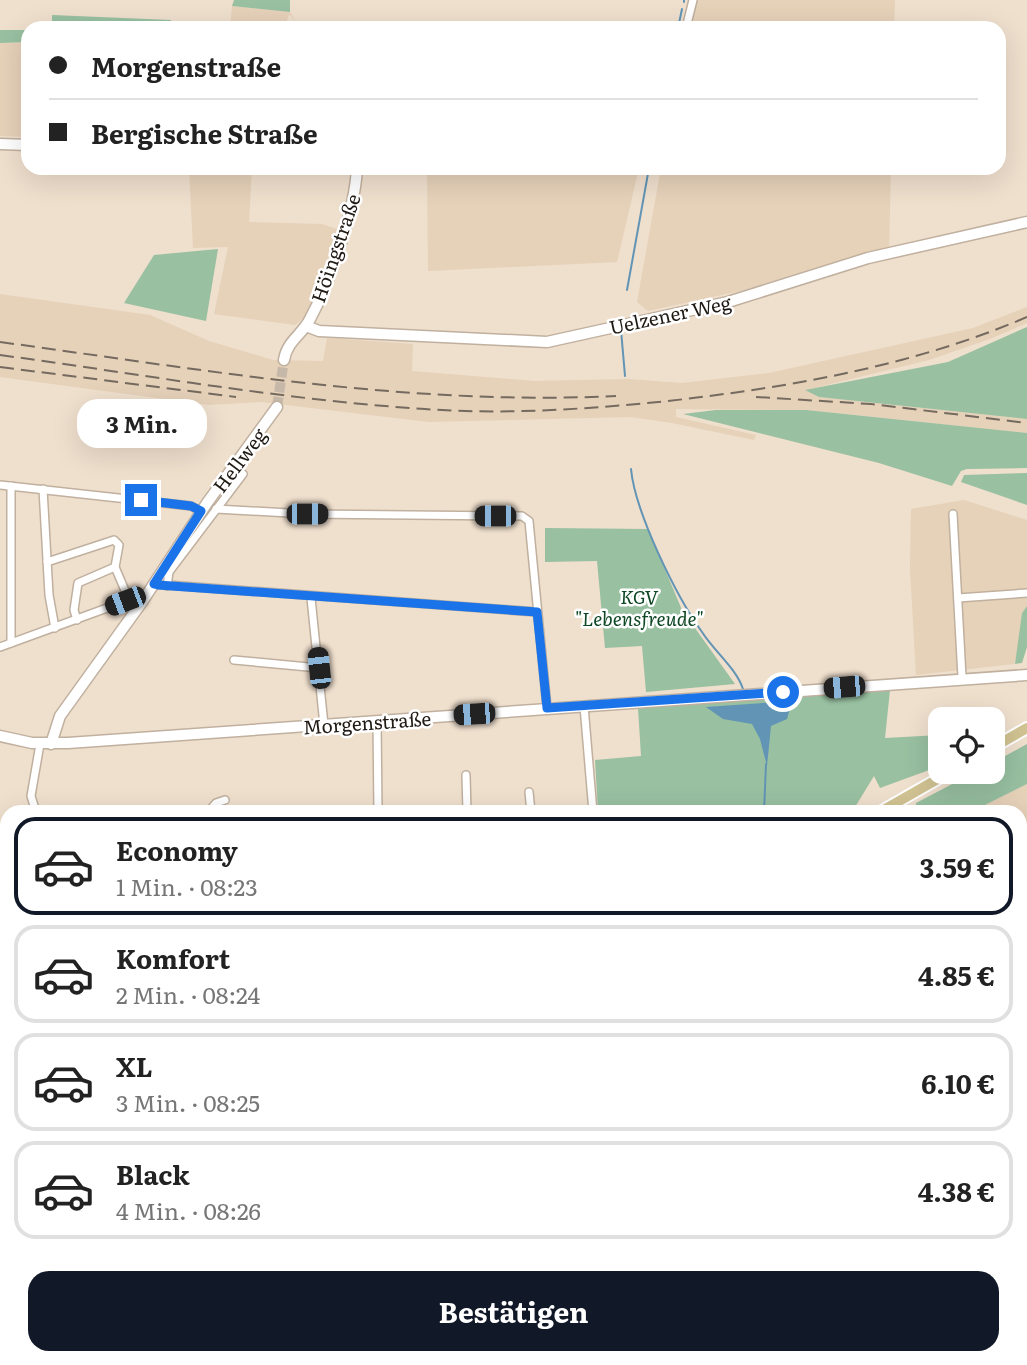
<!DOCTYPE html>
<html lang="de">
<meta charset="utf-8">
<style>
body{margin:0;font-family:Literata,serif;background:#f6f6f6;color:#222;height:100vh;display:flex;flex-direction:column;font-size:26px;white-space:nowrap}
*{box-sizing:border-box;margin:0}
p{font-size:23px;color:#767676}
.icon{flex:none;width:38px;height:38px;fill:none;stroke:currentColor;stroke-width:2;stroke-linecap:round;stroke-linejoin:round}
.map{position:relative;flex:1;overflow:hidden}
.details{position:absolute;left:0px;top:805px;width:1027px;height:560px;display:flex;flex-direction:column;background:#fff;border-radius:21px 21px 0 0;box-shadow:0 7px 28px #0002}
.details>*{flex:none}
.hud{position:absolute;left:21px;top:21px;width:985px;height:154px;border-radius:21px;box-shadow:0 7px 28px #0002;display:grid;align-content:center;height:154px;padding:0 28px;background:#fff}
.buttons{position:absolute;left:928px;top:707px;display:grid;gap:14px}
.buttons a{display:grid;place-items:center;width:77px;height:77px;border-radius:14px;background:#fff;box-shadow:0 7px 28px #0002;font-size:35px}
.end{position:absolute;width:32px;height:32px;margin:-16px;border:9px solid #1a73e8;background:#fff;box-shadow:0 0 0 4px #fff}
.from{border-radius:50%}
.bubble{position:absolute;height:49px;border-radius:21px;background:#fff;box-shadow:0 7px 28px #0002;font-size:23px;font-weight:700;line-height:49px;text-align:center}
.car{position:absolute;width:21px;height:42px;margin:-21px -10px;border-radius:9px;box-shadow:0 0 5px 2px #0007;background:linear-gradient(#222 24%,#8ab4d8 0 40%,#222 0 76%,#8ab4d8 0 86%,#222 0)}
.hud b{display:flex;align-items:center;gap:24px;height:66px;font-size:26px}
.hud b+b{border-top:2px solid #e0e0e0}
.hud i{width:18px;height:18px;background:#222}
ul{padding:12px 0 0;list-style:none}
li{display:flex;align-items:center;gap:21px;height:98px;margin:0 14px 10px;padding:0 14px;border:4px solid #e0e0e0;border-radius:21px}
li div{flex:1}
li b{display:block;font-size:26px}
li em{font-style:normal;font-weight:700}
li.current{border-color:#111827}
li>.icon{width:63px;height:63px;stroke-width:1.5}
.action{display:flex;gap:14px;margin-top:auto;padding:14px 28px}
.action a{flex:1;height:80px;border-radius:21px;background:#111827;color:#fff;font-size:28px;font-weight:700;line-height:80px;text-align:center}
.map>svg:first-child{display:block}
.built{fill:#e6d1b9}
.green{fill:#98c0a1}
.water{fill:#6194b5}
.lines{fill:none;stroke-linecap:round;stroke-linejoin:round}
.stream{stroke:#6194b5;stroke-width:2}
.secondary-tunnel{stroke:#c6b8a8;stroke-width:10;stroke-dasharray:10 5;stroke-linecap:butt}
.street-casing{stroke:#c0b09f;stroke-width:10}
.secondary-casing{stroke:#c0b09f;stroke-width:13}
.primary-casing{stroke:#fff;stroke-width:14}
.highway-casing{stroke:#fff;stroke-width:16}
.street{stroke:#fff;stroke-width:7}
.secondary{stroke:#fff;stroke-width:10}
.primary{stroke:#d1c392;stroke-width:10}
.highway{stroke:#b29b49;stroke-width:12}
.rail{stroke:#746a5f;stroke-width:2;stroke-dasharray:14 7;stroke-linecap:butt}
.route{stroke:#1a73e8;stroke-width:9}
.labels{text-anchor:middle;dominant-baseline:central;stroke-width:5;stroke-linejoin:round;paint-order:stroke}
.street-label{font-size:19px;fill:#201a14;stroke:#fff}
.park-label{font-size:19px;font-style:italic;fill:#0e4724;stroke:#fff}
</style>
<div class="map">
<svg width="1027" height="1365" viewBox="0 0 1027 1365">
<rect width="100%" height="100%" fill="#efdfcd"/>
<g class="built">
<path d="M696,0H895L894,28H689Z"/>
<path d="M232,6L290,12L297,24L427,25L430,28H292L295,21L289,14L285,28H230Z"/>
<path d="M28,42V137L0,136V43Z"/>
<path d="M189,168H252L249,222L322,224L340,230L308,314L295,325L214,314L228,247L193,248Z"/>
<path d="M363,168H639L617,262L428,271L427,172L363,171Z"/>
<path d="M661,168H891L889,248L740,291L648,311L637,302Z"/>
<path d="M0,294L150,315L209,341L273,360L323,361L327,338L413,344L412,371L534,381L628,379L682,383L769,373L973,328L1027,307V323L990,339L929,360L806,390L819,397L1027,419V433L806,410L676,409V417L756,435L754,440L672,423L631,417L429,422L261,402L209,405L0,377Z"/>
<path d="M964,500L1027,520V606L1022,613L1019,652L1014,664L916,675L910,569L911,509Z"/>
<path d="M1027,784V1365H871L870,1358H1020V812H971Z"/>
<path d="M0,1144H5L7,1150V1268L0,1267Z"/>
</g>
<g class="green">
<path d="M234,0H290V12L232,6Z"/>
<path d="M52,15L171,20L169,28H52Z"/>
<path d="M0,30H28V42L0,43Z"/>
<path d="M218,249L206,321L124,303L154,255Z"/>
<path d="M1027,327V419L819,397L805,390L948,362Z"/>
<path d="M716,410H806L1027,433V468L967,469L961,471L952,486L879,463L683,414Z"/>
<path d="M1027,473V505L961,482L964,475Z"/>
<path d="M545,528L648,529L682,610L735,684L646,692L642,646L605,648L597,561L545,562Z"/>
<path d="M1027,606V647L1022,663L1015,664L1022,613Z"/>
<path d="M890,690L885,738L940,735V766L880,788L874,776L852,812H598L595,760L641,756L638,708Z"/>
<path d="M1027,744V784L971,812H915L916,803L975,772H992V763Z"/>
</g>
<path class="water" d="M792,701L787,719L771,726L767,766L760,739L752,724L723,719L706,707Z"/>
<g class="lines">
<g class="stream">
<path d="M684,2V0"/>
<path d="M678,28L682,9"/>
<path d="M627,290L649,168"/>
<path d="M621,330L625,376"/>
<path d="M631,469C635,512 676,596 702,632C714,651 736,668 743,689"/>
<path d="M764,812L766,764"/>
<path d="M790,1358V1365"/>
</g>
<path class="secondary-tunnel" d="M277,407L284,360"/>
<defs>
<g id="street">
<path d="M686,28L693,0"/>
<path d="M0,485L191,506L201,511"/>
<path d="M11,486V643"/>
<path d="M43,489L49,595L55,628"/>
<path d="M216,509L307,514L522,516L529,521L547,708"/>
<path d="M953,514L962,677"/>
<path d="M47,562L114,540L119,545L115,567"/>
<path d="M154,584L537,612"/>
<path d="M167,586L169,572L243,474"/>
<path d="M311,598L324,725"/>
<path d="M958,598L1027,593"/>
<path d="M77,620L74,610L78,583L115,567L129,600"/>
<path d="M0,647L129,600L142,602"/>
<path d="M234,660L319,668"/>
<path d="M584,706L593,812"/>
<path d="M377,721L378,812"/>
<path d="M466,775L467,812"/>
<path d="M529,792L531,812"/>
<path d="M36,812L31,796L40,744"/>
<path d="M208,812L216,803L225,800"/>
<path d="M0,871L7,855"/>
<path d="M0,1139H7"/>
<path d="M1020,1139L1027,1164"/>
<path d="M0,1276L7,1277"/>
<path d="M191,1358V1365"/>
<path d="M388,1358L389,1365"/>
<path d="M526,1358L537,1365"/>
<path d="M141,1365L142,1358"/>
<path d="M488,1365L489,1358"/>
</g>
<g id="secondary">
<path d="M0,144L28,145"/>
<path d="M306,326L319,331L547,342L728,302L868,258L1027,222"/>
<path d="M284,360C287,341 302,335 310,319C330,282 355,210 357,168"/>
<path d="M0,736L32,743H68L1027,675"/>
<path d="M51,744L60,716L142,602L207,503L277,407"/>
<path d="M1020,887L1027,884"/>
<path d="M0,1046H7"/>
<path d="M604,1358L614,1365"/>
</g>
<g id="primary">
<path d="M992,748L1027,728"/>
<path d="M880,812L950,772"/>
<path d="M0,1355L7,1352"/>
</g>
<g id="highway">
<path d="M823,1358V1365"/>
<path d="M834,1358L835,1365"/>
</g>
</defs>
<use href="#street" class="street-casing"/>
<use href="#secondary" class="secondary-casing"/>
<use href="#primary" class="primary-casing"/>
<use href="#highway" class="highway-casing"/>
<use href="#street" class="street"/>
<use href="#secondary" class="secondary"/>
<use href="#primary" class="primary"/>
<use href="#highway" class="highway"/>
<g class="rail">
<path d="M0,342C207,370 407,406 616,396"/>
<path d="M0,355C141,374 283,400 425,409C506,415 588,409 668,401C791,387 913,366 1027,317"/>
<path d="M0,367L236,397"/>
<path d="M756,397L871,404L1027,423"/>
</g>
</g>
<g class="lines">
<path class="route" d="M141,500L191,506L201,511L154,584L158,585L537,612L547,708L783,692"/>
</g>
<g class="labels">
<g class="street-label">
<text transform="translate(335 248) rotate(-71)">Höingstraße</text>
<text transform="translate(670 314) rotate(-12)">Uelzener Weg</text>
<text transform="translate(239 460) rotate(-53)">Hellweg</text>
<text transform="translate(367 722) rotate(-4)">Morgenstraße</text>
</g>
<g class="park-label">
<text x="639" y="596">KGV<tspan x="639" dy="22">"Lebensfreude"</tspan></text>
</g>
</g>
</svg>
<div class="buttons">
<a><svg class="icon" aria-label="locate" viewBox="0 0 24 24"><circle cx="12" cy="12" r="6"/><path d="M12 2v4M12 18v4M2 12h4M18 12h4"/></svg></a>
</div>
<i class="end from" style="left:783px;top:692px"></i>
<i class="end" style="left:141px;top:500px"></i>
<div class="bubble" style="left:77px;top:399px;width:130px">3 Min.</div>
<i class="car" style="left:307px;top:514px;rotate:90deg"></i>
<i class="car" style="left:495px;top:516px;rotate:270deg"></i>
<i class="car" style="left:125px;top:601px;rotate:249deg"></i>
<i class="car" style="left:319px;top:668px;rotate:354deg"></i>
<i class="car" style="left:844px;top:687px;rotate:265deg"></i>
<i class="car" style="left:474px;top:714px;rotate:266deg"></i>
<div class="hud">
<b><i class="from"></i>Morgenstraße</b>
<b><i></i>Bergische Straße</b>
</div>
<section class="details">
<ul>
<li class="current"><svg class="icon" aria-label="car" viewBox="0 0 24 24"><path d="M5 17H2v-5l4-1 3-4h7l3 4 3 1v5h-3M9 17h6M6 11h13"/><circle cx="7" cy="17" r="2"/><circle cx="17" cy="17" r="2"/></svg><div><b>Economy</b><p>1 Min. · 08:23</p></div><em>3.59 €</em></li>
<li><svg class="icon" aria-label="car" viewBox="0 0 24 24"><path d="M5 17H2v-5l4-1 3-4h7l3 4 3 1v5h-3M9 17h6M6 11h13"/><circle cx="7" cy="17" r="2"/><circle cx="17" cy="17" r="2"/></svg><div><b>Komfort</b><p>2 Min. · 08:24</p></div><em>4.85 €</em></li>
<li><svg class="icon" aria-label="car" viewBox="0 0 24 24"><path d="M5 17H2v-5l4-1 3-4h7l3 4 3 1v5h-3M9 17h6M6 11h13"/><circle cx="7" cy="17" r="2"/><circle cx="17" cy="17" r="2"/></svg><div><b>XL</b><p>3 Min. · 08:25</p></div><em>6.10 €</em></li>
<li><svg class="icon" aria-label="car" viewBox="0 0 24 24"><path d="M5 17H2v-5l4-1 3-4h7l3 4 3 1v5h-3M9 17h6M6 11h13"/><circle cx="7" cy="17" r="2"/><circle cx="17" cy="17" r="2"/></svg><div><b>Black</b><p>4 Min. · 08:26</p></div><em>4.38 €</em></li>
</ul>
<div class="action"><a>Bestätigen</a></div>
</section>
</div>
